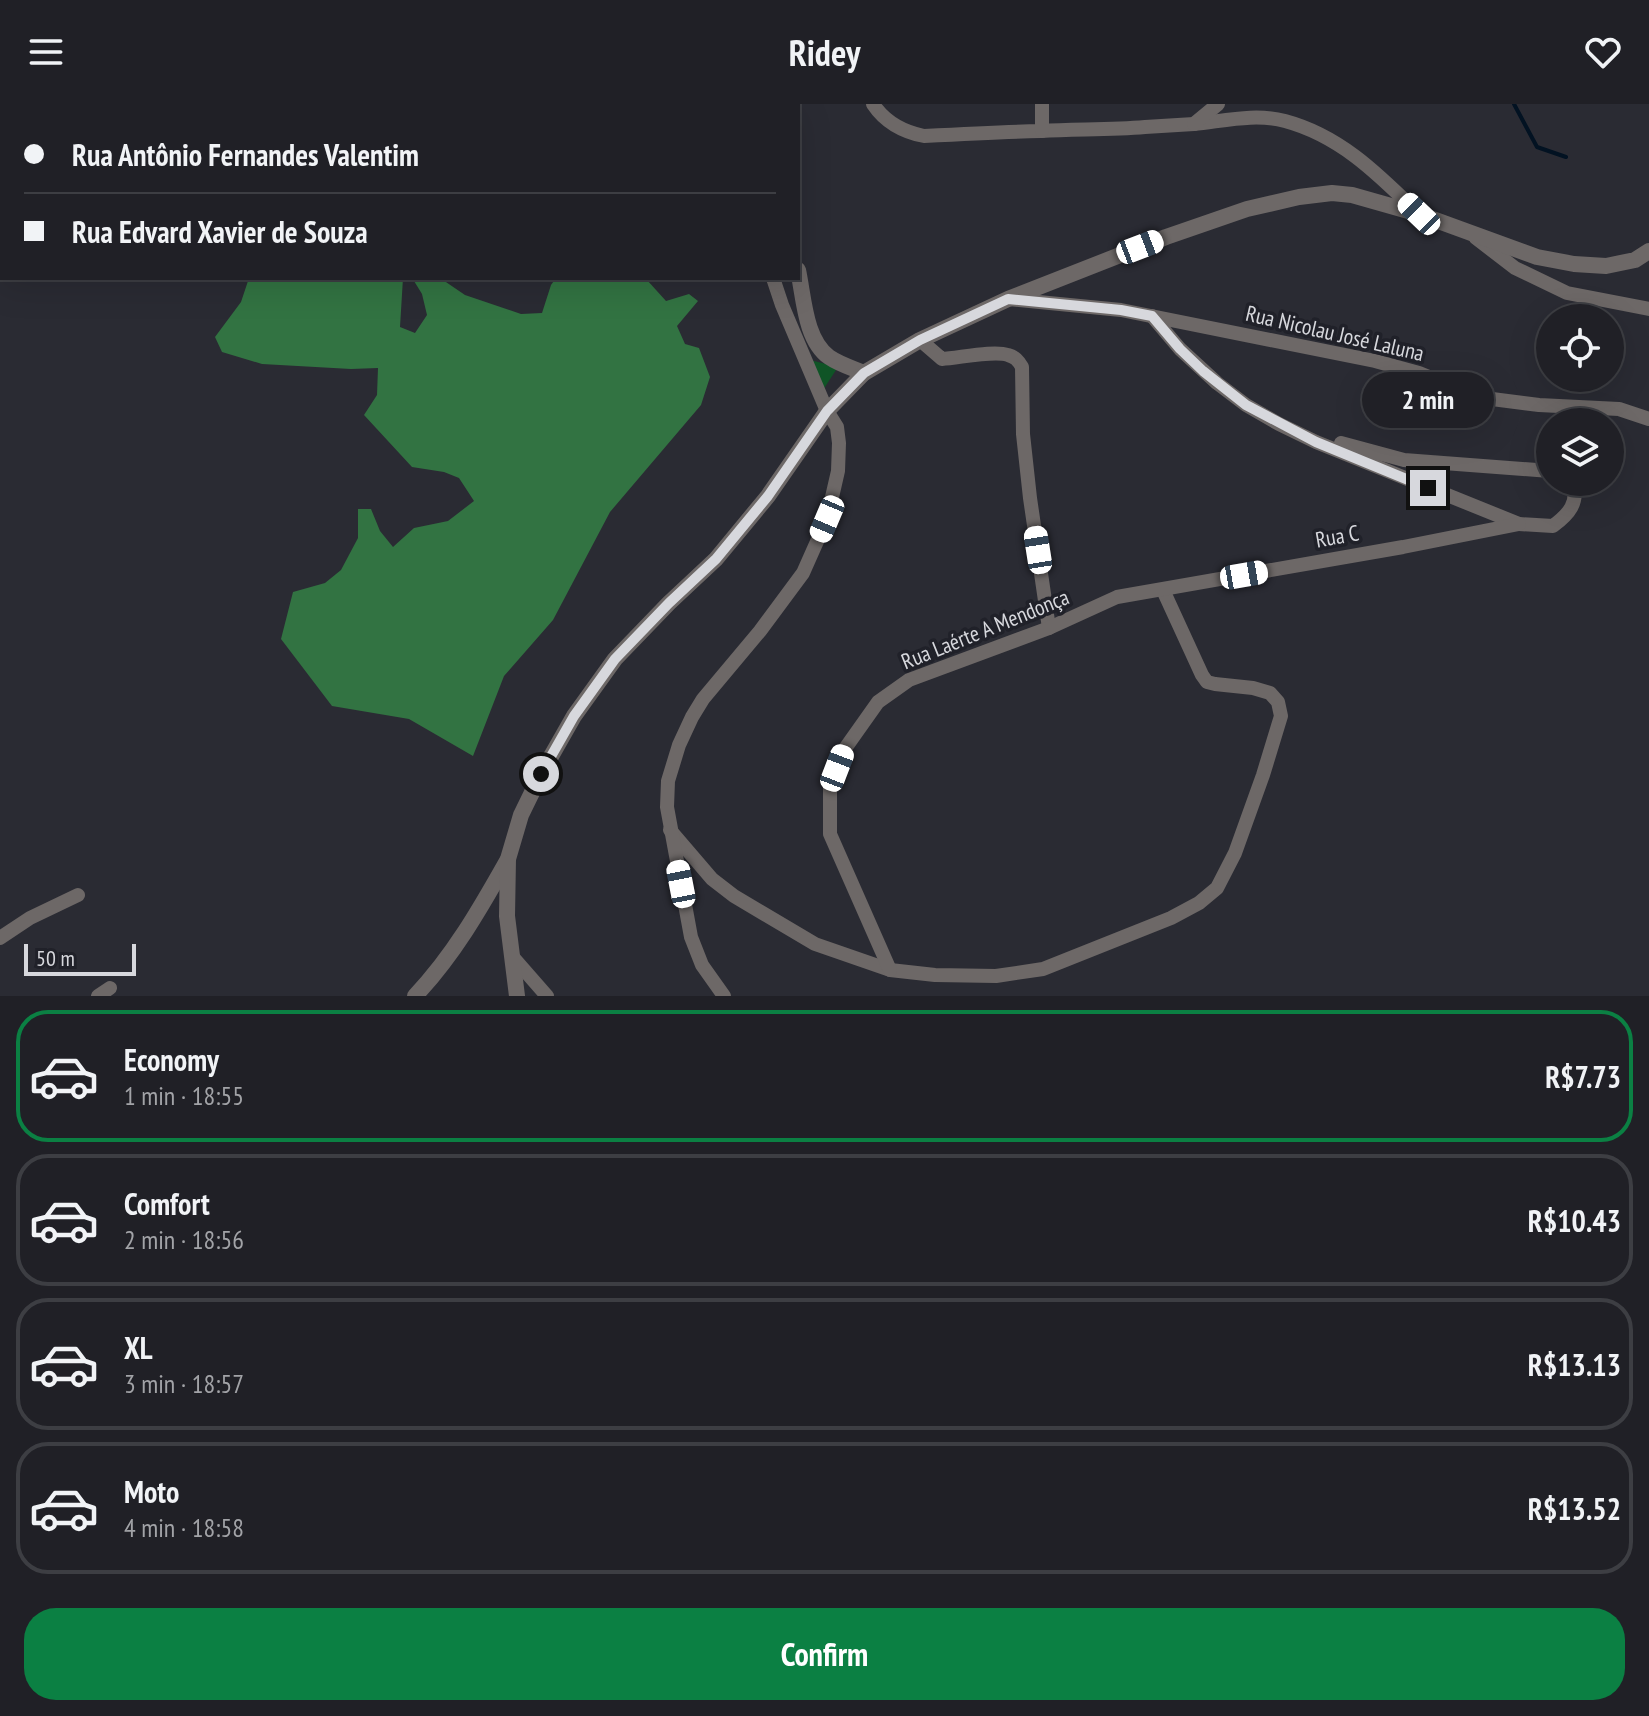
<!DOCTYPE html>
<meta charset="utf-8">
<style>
body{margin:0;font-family:"PT Sans Narrow",sans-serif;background:#2d2d32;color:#f1f3f6;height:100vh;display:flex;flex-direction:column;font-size:30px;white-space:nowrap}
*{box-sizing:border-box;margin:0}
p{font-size:26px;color:#a2a3a7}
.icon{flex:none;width:44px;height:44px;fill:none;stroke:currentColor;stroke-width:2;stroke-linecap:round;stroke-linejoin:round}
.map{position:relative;height:892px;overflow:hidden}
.side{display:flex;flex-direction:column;background:#202026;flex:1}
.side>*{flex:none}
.hud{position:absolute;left:0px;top:0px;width:800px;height:176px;box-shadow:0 8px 32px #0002,0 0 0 2px #3d3e43;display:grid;align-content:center;height:176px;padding:0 24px;background:#202026}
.controls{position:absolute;left:1536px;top:200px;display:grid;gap:16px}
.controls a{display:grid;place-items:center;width:88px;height:88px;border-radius:50%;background:#202026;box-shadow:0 8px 32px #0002,0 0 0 2px #3d3e43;font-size:40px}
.scale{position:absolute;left:24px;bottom:20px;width:112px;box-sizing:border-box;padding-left:8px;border:4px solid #d7d8dd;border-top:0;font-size:22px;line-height:28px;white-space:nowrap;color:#d7d8dd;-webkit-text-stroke:6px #202129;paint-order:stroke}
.end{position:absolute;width:36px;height:36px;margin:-18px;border:10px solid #d7d8dd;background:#111;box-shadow:0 0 0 4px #111}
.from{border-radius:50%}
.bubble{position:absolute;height:56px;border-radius:28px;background:#202026;box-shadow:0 8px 32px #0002,0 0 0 2px #3d3e43;font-size:26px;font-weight:600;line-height:56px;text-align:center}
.car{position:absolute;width:24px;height:48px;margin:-24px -12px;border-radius:10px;box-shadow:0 0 6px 2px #0007;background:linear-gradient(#fff 24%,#345 0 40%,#fff 0 76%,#345 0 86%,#fff 0)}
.hud b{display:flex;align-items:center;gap:28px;height:76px;font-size:30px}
.hud b+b{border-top:2px solid #3d3e43}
.hud i{width:20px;height:20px;background:#f1f3f6}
ul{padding:14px 0 0;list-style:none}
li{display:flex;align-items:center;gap:24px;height:132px;margin:0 16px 12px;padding:0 8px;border:4px solid #3d3e43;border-radius:32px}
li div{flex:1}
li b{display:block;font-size:30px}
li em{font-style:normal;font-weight:600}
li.active{border-color:#0b8043}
li>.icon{width:72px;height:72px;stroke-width:1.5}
.action{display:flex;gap:16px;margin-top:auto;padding:16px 24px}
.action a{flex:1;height:92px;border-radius:32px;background:#0b8043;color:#fff;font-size:32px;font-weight:600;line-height:92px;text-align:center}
header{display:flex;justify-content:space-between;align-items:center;height:104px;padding:0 24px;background:#202026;font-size:36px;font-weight:600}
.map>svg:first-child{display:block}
.green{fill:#0f5426}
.forest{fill:#327342}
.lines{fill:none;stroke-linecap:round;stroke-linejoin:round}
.stream{stroke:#021222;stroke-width:4}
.minor{stroke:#6d6867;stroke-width:14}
.tertiary{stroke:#6d6867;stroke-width:16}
.route{stroke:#d7d8dd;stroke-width:10}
.labels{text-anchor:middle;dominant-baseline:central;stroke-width:7;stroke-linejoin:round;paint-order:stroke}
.street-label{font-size:22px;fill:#d7d8dd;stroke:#202129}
</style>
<header><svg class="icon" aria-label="menu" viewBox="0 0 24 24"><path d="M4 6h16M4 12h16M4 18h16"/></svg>Ridey<svg class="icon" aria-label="heart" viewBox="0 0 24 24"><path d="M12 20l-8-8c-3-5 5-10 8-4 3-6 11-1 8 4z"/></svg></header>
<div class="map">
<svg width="1649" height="892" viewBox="0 0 1649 892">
<rect width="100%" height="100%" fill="#2a2b33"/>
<path class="green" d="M810,256L838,263L823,286Z"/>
<g class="forest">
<path d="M342,0H685L687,1L343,2Z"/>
<path d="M249,174H403L400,223L415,229L427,211L422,190L414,177L417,174H440L465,191L521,210L542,209L551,181L556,174H648L647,176L666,197L689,190L698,197L677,222L685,240L699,244L710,273L701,301L610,408L553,516L504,572L473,652L409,615L332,602L281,535L293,488L325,479L341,466L358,434V405H371L380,427L393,443L414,424L448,417L474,397L459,374L444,368L412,363L364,311L377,291L378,264L351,265L262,260L222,248L215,233L241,198Z"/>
</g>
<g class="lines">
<path class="stream" d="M1514,0L1537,43L1566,53"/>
<g class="minor">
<path d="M125,0L131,2"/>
<path d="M705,0L707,2"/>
<path d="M873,0C885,18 904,28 924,32C963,30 1002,28 1041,27C1076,25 1110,26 1145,23C1161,22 1178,21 1194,20C1224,17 1255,9 1285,17C1341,32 1379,71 1419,110"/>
<path d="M1042,0V27"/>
<path d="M6,2V0"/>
<path d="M1194,20L1218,0"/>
<path d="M0,82L2,57"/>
<path d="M1476,134L1515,164L1567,189L1649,205"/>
<path d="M1009,195L1121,206L1375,257L1419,269L1458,285L1492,295L1539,301L1619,305L1649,315"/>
<path d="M1152,212L1180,245L1217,279L1246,301L1279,320L1316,338L1519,420L1553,422C1569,410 1579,399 1573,378"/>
<path d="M920,236L942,255C959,254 994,246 1008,251C1015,253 1018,256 1022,263L1023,330L1030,394L1049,524"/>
<path d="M1341,339L1404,356L1550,367"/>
<path d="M670,726L712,775L734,792L815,840L890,866L935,871L996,872L1043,865L1171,814L1199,799L1217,784L1235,749L1263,671L1281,612L1278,598L1270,589L1253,584L1215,580L1207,578L1202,571L1163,486"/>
<path d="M0,834L30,814L78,791"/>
<path d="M512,852L547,892"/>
<path d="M890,866L830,730V682L844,646L878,598L909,576L1049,524L1117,493L1403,443L1519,420"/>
<path d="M98,892L110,884"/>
<path d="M724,892L702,861L691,833L667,703L668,677L679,641L692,613L703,595L760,527L803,469L827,415L838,367L839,339L837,323L827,307L782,201L773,174"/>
</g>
<g class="tertiary">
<path d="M775,0V2"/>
<path d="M798,166C804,194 805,236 829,253C839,260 852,264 864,269"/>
<path d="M415,892C453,852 480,805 507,757"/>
<path d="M517,892L507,812L508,755L521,711L541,670L574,612L615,555L669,499L716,455L768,392L827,307L864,269L920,236L1008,195L1166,133L1247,105L1299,93L1332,89L1352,91L1419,110L1537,153L1574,160L1606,162L1635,156L1649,147"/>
</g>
</g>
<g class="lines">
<path class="route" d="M541,670L574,612L615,555L669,499L716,455L768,392L827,307L864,269L920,236L1008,195L1121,206L1152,212L1180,245L1203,267L1246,301L1316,338L1428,384"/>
</g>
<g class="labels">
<g class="street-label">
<text transform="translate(1335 229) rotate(13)">Rua Nicolau José Laluna</text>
<text transform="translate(1337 432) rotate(-10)">Rua C</text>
<text transform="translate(985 525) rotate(-22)">Rua Laérte A Mendonça</text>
</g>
</g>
</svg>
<div class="controls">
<a><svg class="icon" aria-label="locate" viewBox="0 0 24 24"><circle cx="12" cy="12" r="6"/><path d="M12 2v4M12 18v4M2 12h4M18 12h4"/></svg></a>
<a><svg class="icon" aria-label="layers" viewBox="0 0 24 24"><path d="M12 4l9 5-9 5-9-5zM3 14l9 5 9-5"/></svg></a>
</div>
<div class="scale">50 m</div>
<i class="end from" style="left:541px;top:670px"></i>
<i class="end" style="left:1428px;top:384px"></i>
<div class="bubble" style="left:1362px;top:268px;width:132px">2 min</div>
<i class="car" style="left:1419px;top:110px;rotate:314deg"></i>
<i class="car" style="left:1140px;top:143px;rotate:69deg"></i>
<i class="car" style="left:827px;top:415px;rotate:203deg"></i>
<i class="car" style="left:1038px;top:446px;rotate:351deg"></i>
<i class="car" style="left:1244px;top:471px;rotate:80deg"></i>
<i class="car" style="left:837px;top:664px;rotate:21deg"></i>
<i class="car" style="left:681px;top:780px;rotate:349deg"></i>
<div class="hud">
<b><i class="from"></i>Rua Antônio Fernandes Valentim</b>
<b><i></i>Rua Edvard Xavier de Souza</b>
</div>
</div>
<section class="side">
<ul>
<li class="active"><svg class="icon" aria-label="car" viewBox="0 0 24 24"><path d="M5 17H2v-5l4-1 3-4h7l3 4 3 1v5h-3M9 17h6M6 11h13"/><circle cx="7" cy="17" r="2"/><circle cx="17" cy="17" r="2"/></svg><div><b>Economy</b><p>1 min · 18:55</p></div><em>R$7.73</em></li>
<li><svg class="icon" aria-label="car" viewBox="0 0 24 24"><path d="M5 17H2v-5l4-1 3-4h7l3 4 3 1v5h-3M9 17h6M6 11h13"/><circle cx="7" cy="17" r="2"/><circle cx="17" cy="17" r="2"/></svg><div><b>Comfort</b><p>2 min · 18:56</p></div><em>R$10.43</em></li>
<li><svg class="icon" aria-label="car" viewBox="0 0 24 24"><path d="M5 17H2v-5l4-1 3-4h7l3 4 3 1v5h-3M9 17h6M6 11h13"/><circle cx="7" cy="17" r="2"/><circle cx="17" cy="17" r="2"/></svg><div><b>XL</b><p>3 min · 18:57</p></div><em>R$13.13</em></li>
<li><svg class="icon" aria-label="car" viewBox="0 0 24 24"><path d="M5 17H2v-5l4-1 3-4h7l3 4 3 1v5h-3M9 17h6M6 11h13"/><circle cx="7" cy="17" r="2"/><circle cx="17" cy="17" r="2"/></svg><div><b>Moto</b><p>4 min · 18:58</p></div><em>R$13.52</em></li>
</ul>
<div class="action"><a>Confirm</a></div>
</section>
